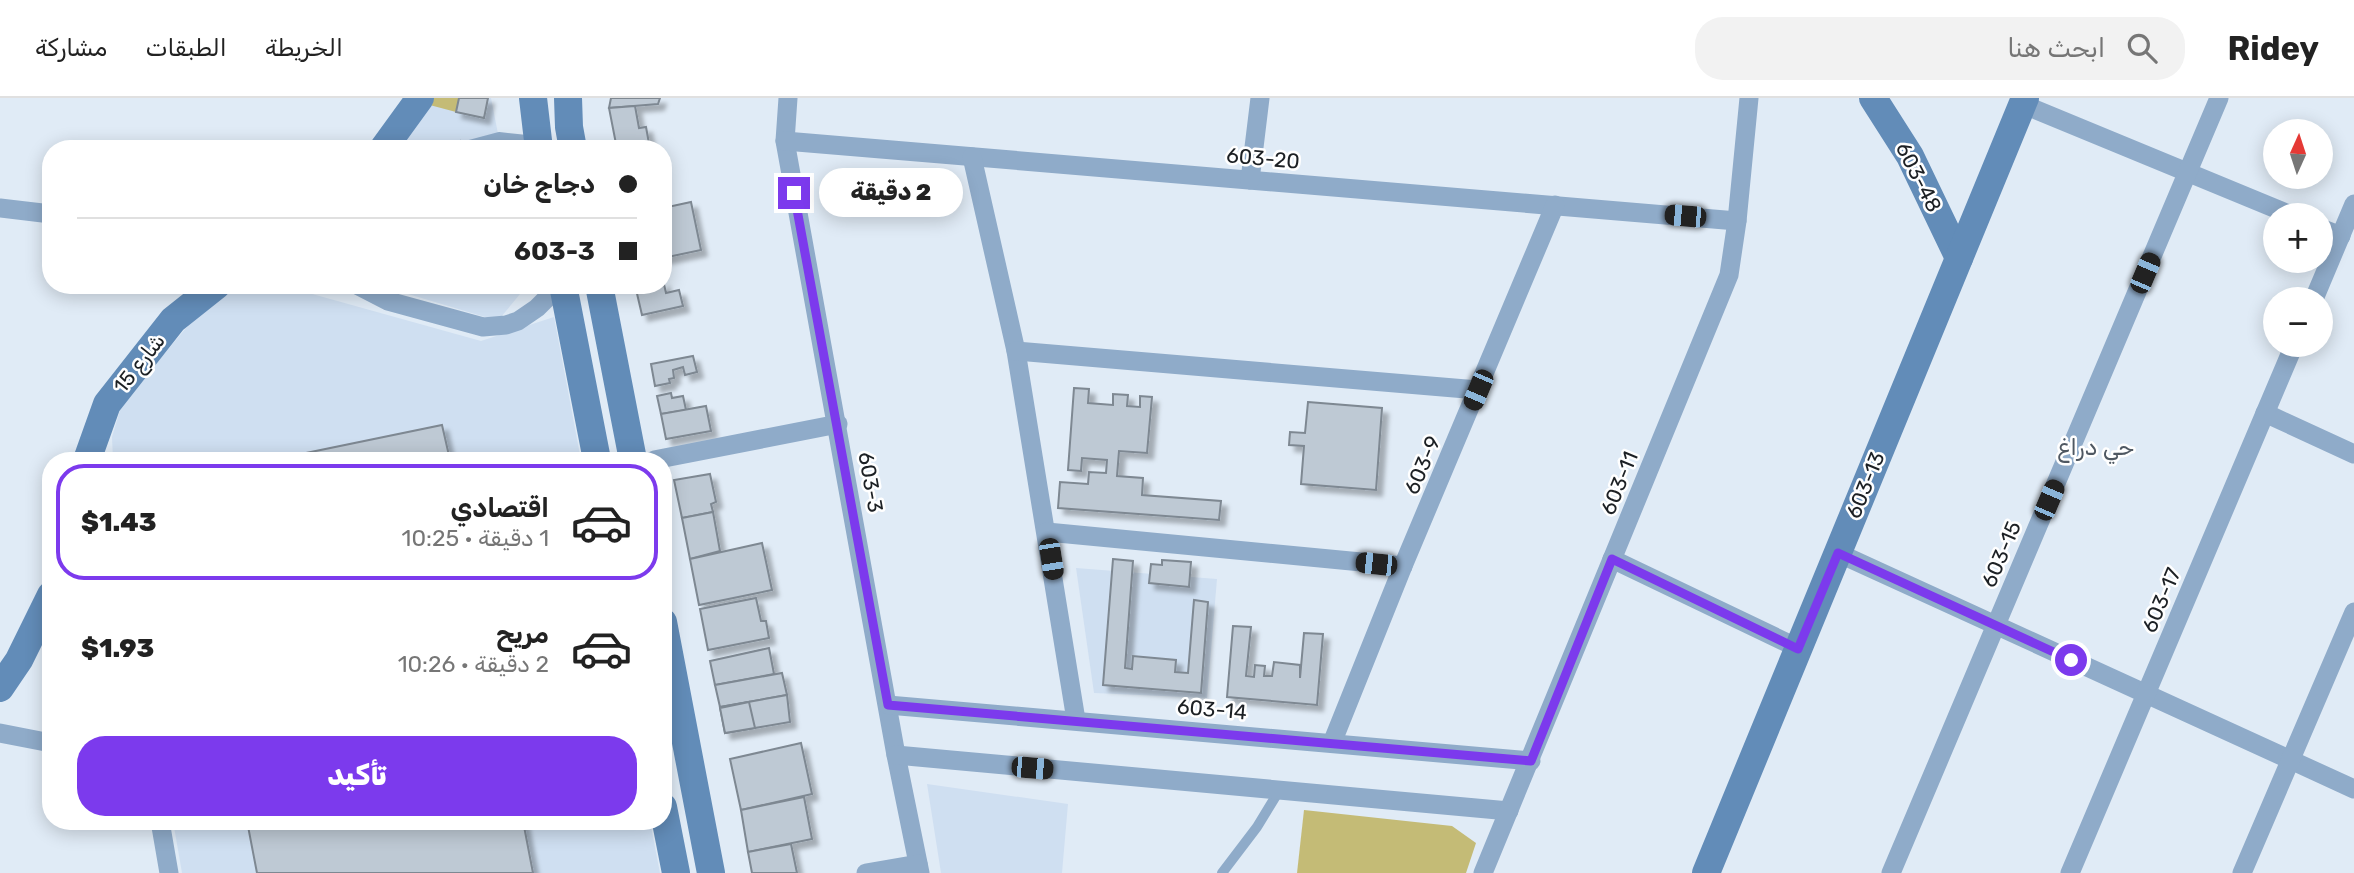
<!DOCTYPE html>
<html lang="ar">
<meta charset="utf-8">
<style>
body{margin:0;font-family:Rubik,Vazirmatn,sans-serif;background:#f2f2f2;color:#222;direction:rtl;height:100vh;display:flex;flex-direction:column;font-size:26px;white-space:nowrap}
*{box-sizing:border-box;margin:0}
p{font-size:23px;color:#767676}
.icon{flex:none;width:38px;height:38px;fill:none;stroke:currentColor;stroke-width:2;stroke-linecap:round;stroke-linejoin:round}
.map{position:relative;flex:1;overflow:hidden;direction:ltr}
.panel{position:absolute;left:42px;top:354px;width:630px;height:378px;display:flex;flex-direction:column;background:#fff;border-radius:28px;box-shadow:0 4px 18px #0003;direction:rtl}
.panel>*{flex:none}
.banner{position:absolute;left:42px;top:42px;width:630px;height:154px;border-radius:28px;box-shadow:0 4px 18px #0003;direction:rtl;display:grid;align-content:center;height:154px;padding:0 35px;background:#fff}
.needle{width:46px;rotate:3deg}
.tools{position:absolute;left:2263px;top:21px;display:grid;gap:14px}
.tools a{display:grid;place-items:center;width:70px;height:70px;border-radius:50%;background:#fff;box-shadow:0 4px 18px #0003;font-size:35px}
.end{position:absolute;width:32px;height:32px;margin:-16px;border:9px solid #7c3aed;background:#fff;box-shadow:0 0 0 4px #fff}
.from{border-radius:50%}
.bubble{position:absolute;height:49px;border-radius:24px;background:#fff;box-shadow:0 4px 18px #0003;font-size:23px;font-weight:800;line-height:49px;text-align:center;direction:rtl}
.car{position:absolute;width:21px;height:42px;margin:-21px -10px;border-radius:9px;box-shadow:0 0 5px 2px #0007;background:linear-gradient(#222 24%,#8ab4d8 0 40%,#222 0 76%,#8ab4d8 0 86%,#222 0)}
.banner b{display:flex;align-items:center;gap:24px;height:66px;font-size:26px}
.banner b+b{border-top:2px solid #e0e0e0}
.banner i{width:18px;height:18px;background:#222}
ul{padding:12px 0 0;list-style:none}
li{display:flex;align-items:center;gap:21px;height:116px;margin:0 14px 10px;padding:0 21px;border:4px solid transparent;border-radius:28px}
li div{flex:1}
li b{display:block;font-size:26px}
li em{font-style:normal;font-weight:800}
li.active{border-color:#7c3aed}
li>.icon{width:63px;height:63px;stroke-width:1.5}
.button{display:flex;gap:14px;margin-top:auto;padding:14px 35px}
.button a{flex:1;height:80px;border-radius:28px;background:#7c3aed;color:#fff;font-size:28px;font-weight:800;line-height:80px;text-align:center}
header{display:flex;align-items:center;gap:42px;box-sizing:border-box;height:98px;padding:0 35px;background:#fff;border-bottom:2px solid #e0e0e0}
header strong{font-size:33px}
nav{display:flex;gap:38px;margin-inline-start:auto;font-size:24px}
.search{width:490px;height:63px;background:#f2f2f2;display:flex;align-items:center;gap:18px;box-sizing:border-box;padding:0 24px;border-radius:28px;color:#767676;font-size:26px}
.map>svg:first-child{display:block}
.built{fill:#cfdff1}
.green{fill:#c4bb76}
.building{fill:#bec9d4;stroke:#7e8892;stroke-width:2;filter:url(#shadow)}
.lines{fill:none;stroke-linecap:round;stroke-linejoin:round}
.lane{stroke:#8fabc9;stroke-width:10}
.street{stroke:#8fabc9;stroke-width:19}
.secondary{stroke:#628cb8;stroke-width:28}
.route{stroke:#7c3aed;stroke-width:9}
.labels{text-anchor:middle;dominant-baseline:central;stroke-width:5;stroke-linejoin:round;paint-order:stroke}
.street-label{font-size:21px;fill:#1c2024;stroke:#fff}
.neighbourhood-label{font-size:23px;fill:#4f5862;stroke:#fff}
</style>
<header>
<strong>Ridey</strong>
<div class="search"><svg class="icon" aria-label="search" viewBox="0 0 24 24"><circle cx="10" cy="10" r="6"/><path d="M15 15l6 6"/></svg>ابحث هنا</div>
<nav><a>الخريطة</a><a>الطبقات</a><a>مشاركة</a></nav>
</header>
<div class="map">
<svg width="2354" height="775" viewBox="0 0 2354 775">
<defs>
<filter id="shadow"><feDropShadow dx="6" dy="6" stdDeviation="2" flood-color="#0004"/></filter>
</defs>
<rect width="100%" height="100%" fill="#e0ebf6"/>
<g class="built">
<path d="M430,0H491L501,51H396Z"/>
<path d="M234,187H280L481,243L554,219L581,362H113L112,339L120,312L143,281L186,230Z"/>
<path d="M378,187H526L525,190L501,219H485Z"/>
<path d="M1076,470L1217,481L1207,600L1094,595Z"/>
<path d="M927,686L1068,706L1062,775H941Z"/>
<path d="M173,723H650L660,775H182Z"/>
</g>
<g class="green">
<path d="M430,0H459L456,14L426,6Z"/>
<path d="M1304,712L1452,728L1476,745L1466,775H1297Z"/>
</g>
<g class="building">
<path d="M459,0H488L484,20L456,14Z"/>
<path d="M611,0H660L658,6L609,10Z"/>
<path d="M635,8L639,30L646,29L650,51H617L609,10Z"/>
<path d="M460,43L461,51H432V49Z"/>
<path d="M691,104L701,152L663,160V110Z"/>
<path d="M663,182L666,195L679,192L683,208L642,217L635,187H663Z"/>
<path d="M693,258L697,274L685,277L683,269L673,272L674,280L669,281L670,285L655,288L651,266Z"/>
<path d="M1074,290L1089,291L1088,305L1113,307V296L1128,297L1127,308L1140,309V298L1152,299L1147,355L1119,353L1117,378L1143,380L1142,397L1221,403L1219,422L1058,410L1060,384L1088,386L1089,374L1106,375L1107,362L1082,360L1081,373L1068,372Z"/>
<path d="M671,295L672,300L683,298L686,312L661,316L657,298Z"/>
<path d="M1308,304L1382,310L1376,392L1301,386L1304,348L1289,347L1290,334L1305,335Z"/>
<path d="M706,308L711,333L666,341L661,316Z"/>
<path d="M442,327L450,362H272Z"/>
<path d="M710,376L716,404L711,406L713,414L682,420L674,382Z"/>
<path d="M713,414L720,453L690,461L682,420Z"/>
<path d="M762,445L772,492L699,507L690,461Z"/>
<path d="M1113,461L1133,463L1125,570L1132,571L1133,558L1176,562L1175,574L1188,575L1194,502L1208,504L1201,595L1103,587Z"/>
<path d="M1162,462L1191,464L1189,489L1149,485L1151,466L1162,467Z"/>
<path d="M756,500L761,523H766L769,540L708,552L700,511Z"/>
<path d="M1233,528L1251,529L1246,578L1254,579L1255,567L1265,568L1264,578H1272L1274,564L1300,567V580L1304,535L1323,536L1317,607L1227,599Z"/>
<path d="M769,550L774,576L715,587L710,563Z"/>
<path d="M782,575L787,597L720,609L715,587Z"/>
<path d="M787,597L790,624L725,635L720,609Z"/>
<path d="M749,604L755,630L725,635L720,610Z"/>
<path d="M801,645L812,696L741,712L730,661Z"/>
<path d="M804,699L812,741L748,754L741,712Z"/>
<path d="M247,723H523L533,775H257Z"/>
<path d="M791,746L797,775H752L748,754Z"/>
</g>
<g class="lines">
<g class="lane">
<path d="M454,51L499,39L536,43"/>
<path d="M1222,775L1257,729L1279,693"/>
</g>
<g class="street">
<path d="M788,0L785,43L896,657L920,775"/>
<path d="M2022,6L2291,117"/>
<path d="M785,43L1737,123"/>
<path d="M972,59L1016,253L1076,622"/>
<path d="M1250,82L1260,0"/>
<path d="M0,110L51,116"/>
<path d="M2320,130L2341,138"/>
<path d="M357,187L388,203L483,229L506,227L518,223L537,210L560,187"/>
<path d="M2314,201L2354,106"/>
<path d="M1016,253L1478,292"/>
<path d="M2265,315L2354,356"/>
<path d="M654,362L838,326"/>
<path d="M1047,434L1403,468"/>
<path d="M1838,455L2354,691"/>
<path d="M1612,461L1798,550"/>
<path d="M888,607L1531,663"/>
<path d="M0,635L51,645"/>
<path d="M1332,645L1403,468L1555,107"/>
<path d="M896,657L1509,713"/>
<path d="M160,723L169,775"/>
<path d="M866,775L918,766"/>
<path d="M1483,775L1729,177L1737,123L1749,0"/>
<path d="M1891,775L2219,0"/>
<path d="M2070,775L2294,247"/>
<path d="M2242,775L2354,514"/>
</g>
<g class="secondary">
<path d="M533,0L539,51"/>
<path d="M568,0L569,29L573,51"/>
<path d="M1873,0L1910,58L1959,160"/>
<path d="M383,51L420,0"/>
<path d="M563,187L597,362"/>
<path d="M599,187L633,362"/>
<path d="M87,362L107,306L173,222L217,187"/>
<path d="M663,524L711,775"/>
<path d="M0,590L19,562L51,497"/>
<path d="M663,709L676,775"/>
<path d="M1706,775L2025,0"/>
</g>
</g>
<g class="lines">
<path class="route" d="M794,95L888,607L1531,663L1612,461L1798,551L1838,455L2071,562"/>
</g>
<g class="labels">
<g class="street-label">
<text transform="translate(1263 60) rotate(5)">603-20</text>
<text transform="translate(1919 79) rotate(63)">603-48</text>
<text transform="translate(139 265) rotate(-52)">شارع 15</text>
<text transform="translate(1422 367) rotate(-67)">603-9</text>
<text transform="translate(871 384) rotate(80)">603-3</text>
<text transform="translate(1619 385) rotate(-68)">603-11</text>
<text transform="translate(1865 387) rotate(-68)">603-13</text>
<text transform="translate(2001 456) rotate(-67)">603-15</text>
<text transform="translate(2161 502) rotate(-67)">603-17</text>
<text transform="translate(1212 611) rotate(5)">603-14</text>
</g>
<g class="neighbourhood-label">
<text x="2096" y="349">حي دراغ</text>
</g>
</g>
</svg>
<div class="tools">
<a><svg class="needle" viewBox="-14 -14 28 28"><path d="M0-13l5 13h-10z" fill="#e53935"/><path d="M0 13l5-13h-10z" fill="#767676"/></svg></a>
<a>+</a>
<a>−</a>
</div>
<i class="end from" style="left:2071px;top:562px"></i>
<i class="end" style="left:794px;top:95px"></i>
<div class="bubble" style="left:819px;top:70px;width:144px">2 دقيقة</div>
<i class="car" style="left:1685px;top:118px;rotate:275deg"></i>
<i class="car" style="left:2145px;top:175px;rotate:23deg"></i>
<i class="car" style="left:1478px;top:292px;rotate:203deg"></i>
<i class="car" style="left:2049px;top:402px;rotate:23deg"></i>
<i class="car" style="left:1051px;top:461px;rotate:171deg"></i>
<i class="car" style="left:1376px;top:466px;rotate:276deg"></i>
<i class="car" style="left:1032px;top:670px;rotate:95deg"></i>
<div class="banner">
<b><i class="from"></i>دجاج خان</b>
<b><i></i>603-3</b>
</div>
<section class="panel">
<ul>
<li class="active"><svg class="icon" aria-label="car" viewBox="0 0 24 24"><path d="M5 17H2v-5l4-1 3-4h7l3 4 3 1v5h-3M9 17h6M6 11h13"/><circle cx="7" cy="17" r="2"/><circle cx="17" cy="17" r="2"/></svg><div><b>اقتصادي</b><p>1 دقيقة · 10:25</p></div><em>$1.43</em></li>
<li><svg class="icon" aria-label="car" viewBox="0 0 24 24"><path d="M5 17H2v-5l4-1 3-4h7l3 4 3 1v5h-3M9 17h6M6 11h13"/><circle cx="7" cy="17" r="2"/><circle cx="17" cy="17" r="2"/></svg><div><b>مريح</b><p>2 دقيقة · 10:26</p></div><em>$1.93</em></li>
</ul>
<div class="button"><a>تأكيد</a></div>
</section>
</div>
